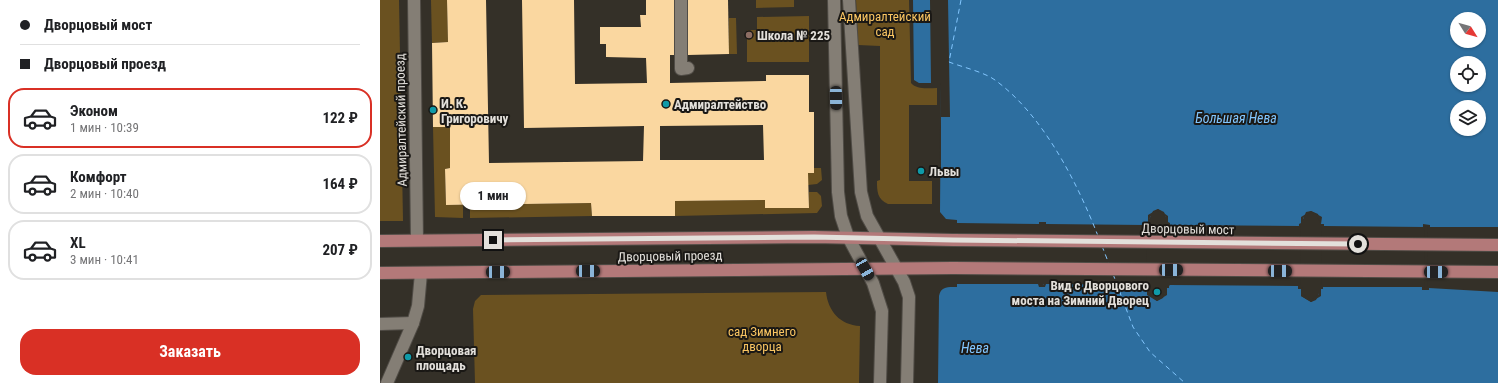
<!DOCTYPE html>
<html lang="ru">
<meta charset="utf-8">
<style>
body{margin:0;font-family:"Roboto Condensed",sans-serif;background:#f6f6f6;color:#202124;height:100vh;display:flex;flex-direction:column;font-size:15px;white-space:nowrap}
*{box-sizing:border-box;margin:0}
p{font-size:13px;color:#757577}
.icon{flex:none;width:22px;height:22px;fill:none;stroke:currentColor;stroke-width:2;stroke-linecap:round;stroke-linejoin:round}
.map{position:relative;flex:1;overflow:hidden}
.side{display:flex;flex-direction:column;background:#fff;width:380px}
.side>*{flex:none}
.banner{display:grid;align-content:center;height:88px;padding:0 20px;background:#fff}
.needle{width:26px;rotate:127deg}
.tools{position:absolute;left:1070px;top:12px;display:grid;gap:8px}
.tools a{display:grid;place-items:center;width:36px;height:36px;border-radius:50%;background:#fff;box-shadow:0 1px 3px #0004;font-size:20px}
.end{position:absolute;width:18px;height:18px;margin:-9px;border:5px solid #e3e0db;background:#111;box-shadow:0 0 0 2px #111}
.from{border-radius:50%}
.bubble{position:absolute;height:28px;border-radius:14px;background:#fff;box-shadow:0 1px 3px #0004;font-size:13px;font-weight:700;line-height:28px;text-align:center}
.car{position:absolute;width:12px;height:24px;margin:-12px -6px;border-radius:5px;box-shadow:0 0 3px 1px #0007;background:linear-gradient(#222 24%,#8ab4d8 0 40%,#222 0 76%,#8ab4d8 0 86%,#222 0)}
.banner b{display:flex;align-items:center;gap:14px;height:38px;font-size:15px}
.banner b+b{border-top:1px solid #e0e0e0}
.banner i{width:10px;height:10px;background:#202124}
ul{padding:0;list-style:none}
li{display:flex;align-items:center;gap:12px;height:60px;margin:0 8px 6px;padding:0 12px;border:2px solid #e0e0e0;border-radius:16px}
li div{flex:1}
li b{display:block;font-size:15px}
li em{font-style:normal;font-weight:700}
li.on{border-color:#d93025}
li>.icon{width:36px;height:36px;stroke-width:1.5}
.cta{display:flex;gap:8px;margin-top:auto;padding:8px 20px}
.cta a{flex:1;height:46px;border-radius:16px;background:#d93025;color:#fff;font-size:16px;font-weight:700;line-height:46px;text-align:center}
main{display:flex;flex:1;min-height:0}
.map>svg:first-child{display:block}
.green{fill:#6a5120}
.water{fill:#2d6e9f;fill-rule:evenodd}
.pier{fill:#343028;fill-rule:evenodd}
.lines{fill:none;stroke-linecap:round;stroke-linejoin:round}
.ferry{stroke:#82c6fe;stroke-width:1;stroke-dasharray:5 4;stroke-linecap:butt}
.building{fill:#fad7a0;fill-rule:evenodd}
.street-casing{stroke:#504c46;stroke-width:14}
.secondary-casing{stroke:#504c46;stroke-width:14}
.primary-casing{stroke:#504c46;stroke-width:14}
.street{stroke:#847e75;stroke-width:12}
.secondary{stroke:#847e75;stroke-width:12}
.primary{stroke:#b37979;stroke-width:12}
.route{stroke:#e3e0db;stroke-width:5}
.education-dot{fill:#8d6e63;stroke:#1a1815;stroke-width:1.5}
.culture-dot{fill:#0f9aa8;stroke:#1a1815;stroke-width:1.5}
.labels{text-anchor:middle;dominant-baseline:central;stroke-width:4;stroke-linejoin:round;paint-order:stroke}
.park-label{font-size:13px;fill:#fbc662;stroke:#1a1815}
.poi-label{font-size:13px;font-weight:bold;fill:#e3e0db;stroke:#1a1815;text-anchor:start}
.street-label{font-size:13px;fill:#e3e0db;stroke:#1a1815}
.water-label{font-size:14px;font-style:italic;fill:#82c6fe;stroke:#1a1815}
</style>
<main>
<section class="side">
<div class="banner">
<b><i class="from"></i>Дворцовый мост</b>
<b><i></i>Дворцовый проезд</b>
</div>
<ul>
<li class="on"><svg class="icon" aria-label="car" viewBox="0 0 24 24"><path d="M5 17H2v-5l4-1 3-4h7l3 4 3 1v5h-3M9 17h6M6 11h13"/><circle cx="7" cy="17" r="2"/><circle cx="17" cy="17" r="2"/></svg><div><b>Эконом</b><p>1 мин · 10:39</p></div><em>122 ₽</em></li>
<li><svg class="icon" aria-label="car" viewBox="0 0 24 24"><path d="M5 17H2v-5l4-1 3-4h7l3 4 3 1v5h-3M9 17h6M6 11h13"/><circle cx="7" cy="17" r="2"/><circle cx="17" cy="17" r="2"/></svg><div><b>Комфорт</b><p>2 мин · 10:40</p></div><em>164 ₽</em></li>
<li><svg class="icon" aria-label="car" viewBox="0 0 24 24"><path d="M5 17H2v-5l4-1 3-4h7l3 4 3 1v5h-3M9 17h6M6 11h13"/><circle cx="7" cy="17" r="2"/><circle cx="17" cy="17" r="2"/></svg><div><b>XL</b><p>3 мин · 10:41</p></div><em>207 ₽</em></li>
</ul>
<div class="cta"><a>Заказать</a></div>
</section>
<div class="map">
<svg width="1118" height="383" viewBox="0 0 1118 383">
<rect width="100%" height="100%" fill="#343028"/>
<g class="green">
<path d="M0,0H19L23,221H0Z"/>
<path d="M51,0H67L68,42L52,43Z"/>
<path d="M376,0H414V7L376,8Z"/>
<path d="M476,0H529L531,83C537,90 548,88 557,88V105H529V181H552V204H508C497,199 497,191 497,181L500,180V46L478,45Z"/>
<path d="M429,16V62H367V30H377V17Z"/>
<path d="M349,18H356L357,54H349Z"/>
<path d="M53,127H70V168L65,169L66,205H83V218L55,217Z"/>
<path d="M434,168H441L442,180L437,184L428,185V173H434Z"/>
<path d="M429,192H437L441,196L442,206L437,213L295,216V201L385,200V208H429Z"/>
<path d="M211,203L212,216L90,218V205Z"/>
<path d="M446,292C448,311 460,325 480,326L479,383H95L93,309L95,301L101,295Z"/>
</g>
<path class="water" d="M533,0H1118V383H558L559,296C561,286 568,287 577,287V220L566,219L560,212L561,83H539L534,80ZM1077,19H1099V41H1077ZM1077,63H1099V85H1077ZM1077,107H1099V129H1077ZM778,209L784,212L788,223H790L789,288H787L783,298L777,301L767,294V287L764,285L765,222H768L773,211ZM931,211L938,214L941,224H944L943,289H941L936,300L931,302L921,296V289L918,288L919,224H921L926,212ZM666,222V284L659,286V224ZM1043,225H1050L1049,290L1042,289Z"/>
<g class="pier">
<path d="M550,0H568L570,117H561V173H559L561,83H551Z"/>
<path d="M778,209L788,216V222L790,223V225L919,226V224L921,223V217L931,211L942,217L941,224H944V226L1043,227V224L1050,225V227H1118V292L1049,288V290H1042V287H943V289H941V296L931,302L921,296V289H918V286L790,285L787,288V295L777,301L767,295V288H765L764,285L666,284L665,287H659L658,284H577V223L659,224V222H666V224L765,225V222H768V215ZM779,211L786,217V223L788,225V286L785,287V293L777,299L769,293V287L766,285L767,224L769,223L770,217L773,214ZM930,213L936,215L942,226L941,287L939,288V294L931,300L923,294V288L920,287L921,226L923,224V218ZM661,224H664V285H661ZM1045,226L1048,227L1047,288H1044Z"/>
</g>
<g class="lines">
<g class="ferry">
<path d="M581,0L569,62C582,67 604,72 615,80C663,115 697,182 718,236"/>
<path d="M722,246L729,264"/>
<path d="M733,274L753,327L770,352L805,383"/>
</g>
</g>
<g class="building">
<path d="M67,0H106L109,163L263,161L264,126L144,128L142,0H194L195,84L267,83L266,58L226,57V44H220V27H261L260,15H266V0H294V55H290V83L386,81V75H429V112H434V173H428L429,208H385V200L295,201V216H212L211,203L66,205L65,169L70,168V127H53L52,43L68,42ZM383,125L384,160H280V126Z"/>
<path d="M308,0H348L349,54L308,55Z"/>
</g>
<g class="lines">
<defs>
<g id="street">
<path d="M34,0L37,240"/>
<path d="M301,0V69L308,68"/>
<path d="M0,324L33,323"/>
<path d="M7,383L33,323L38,306L41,273"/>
</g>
<g id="secondary">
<path d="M454,0L458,192L461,216L468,237L493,283L502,311L500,383"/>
<path d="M469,0L481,192L487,216L524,282L529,297L527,383"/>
</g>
<g id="primary">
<path d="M0,241L434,237L573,240L1118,245"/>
<path d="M0,273L573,268L1118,272"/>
</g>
</defs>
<use href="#street" class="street-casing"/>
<use href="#secondary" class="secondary-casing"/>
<use href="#primary" class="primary-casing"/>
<use href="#street" class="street"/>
<use href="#secondary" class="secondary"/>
<use href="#primary" class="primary"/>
</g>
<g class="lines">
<path class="route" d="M113,240L434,237L573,240L978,244"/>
</g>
<circle class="education-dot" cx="369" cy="35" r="4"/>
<g class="culture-dot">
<circle cx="286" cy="104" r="4"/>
<circle cx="53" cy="110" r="4"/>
<circle cx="541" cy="171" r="4"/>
<circle cx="777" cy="292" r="4"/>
<circle cx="28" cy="357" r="4"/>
</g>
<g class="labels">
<g class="park-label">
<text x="505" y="16">Адмиралтейский<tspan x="505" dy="15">сад</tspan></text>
<text x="382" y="331">сад Зимнего<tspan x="382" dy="15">дворца</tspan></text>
</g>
<g class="poi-label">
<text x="377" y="35">Школа № 225</text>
<text x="61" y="103">И. К.<tspan x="61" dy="15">Григоровичу</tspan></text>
<text x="294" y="104">Адмиралтейство</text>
<text x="549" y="171">Львы</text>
<text x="769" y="285" text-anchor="end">Вид с Дворцового<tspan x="769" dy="15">моста на Зимний Дворец</tspan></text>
<text x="36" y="350">Дворцовая<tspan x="36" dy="15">площадь</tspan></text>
</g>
<g class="street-label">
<text transform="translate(21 120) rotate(-91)">Адмиралтейский проезд</text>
<text transform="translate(808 229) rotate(1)">Дворцовый мост</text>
<text transform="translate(290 256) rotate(-1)">Дворцовый проезд</text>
</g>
<g class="water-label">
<text x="856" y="118">Большая Нева</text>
<text x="595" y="348">Нева</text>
</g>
</g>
</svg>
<div class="tools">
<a><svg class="needle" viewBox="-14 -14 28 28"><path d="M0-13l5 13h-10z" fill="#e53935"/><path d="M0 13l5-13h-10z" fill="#757577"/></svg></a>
<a><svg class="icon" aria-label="locate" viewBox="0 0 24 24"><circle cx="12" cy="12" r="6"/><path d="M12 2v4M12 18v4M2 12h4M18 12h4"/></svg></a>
<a><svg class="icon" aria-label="layers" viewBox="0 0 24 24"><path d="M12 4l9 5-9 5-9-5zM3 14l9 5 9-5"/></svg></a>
</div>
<i class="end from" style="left:978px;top:244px"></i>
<i class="end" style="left:113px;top:240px"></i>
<div class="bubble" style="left:80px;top:182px;width:66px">1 мин</div>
<i class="car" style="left:456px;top:98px;rotate:179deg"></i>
<i class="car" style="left:485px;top:269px;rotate:150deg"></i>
<i class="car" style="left:791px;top:270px;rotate:90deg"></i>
<i class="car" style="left:208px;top:271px;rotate:90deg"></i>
<i class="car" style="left:900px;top:271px;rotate:91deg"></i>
<i class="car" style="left:118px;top:272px;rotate:89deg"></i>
<i class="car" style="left:1056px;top:272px;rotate:90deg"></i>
</div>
</main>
